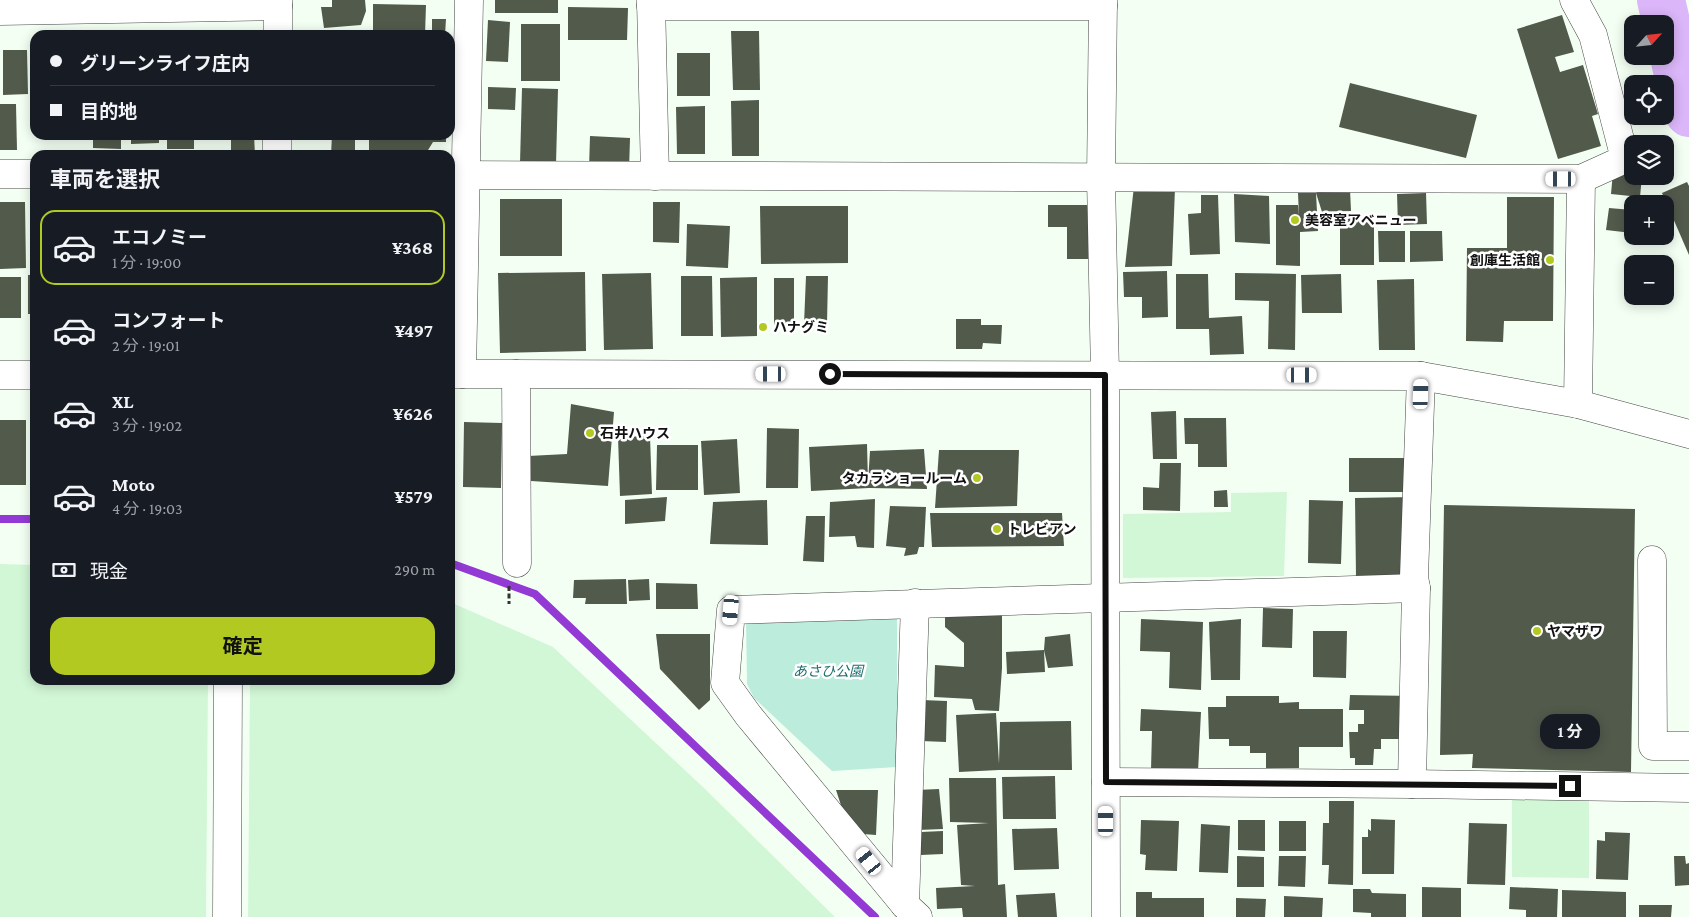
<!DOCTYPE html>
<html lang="ja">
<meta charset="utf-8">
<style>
body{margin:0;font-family:"Crimson Pro","Noto Sans JP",serif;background:#242831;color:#f1f3f6;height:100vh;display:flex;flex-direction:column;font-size:19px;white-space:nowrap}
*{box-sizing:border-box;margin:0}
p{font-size:16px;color:#9ea1a6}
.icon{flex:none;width:28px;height:28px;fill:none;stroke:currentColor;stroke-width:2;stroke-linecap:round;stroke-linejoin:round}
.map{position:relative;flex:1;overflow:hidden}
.side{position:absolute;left:30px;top:150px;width:425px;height:535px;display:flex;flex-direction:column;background:#171b24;border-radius:15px;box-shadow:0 2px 12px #0003}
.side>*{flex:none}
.hud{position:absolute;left:30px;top:30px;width:425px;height:110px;border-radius:15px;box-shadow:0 2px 12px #0003;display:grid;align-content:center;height:110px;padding:0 20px;background:#171b24}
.needle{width:32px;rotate:63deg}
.tools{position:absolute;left:1624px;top:15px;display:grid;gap:10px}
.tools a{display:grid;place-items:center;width:50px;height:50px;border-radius:10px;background:#171b24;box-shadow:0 2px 12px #0003;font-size:25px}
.end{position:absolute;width:22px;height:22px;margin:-11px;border:6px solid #111;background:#fff;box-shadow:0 0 0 2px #fff}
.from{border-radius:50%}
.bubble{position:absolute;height:35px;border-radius:15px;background:#171b24;box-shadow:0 2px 12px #0003;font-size:16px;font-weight:700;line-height:35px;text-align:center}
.car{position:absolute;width:15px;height:30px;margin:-15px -8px;border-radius:6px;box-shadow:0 0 4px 1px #0007;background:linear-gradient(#fff 24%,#345 0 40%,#fff 0 76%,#345 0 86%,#fff 0)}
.hud b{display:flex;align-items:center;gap:18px;height:48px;font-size:19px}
.hud b+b{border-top:1px solid #363941}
.hud i{width:12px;height:12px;background:#f1f3f6}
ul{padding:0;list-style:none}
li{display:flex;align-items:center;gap:15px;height:75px;margin:0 10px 8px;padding:0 10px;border:2px solid transparent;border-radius:15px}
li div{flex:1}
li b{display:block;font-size:19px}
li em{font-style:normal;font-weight:700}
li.selected{border-color:#b2c921}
li>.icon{width:45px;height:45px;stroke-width:1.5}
h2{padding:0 20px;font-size:22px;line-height:60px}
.pay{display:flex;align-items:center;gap:12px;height:55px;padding:0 20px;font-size:19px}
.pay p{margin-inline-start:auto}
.action{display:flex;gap:10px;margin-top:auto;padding:10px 20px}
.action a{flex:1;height:58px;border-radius:15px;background:#b2c921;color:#111;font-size:20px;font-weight:700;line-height:58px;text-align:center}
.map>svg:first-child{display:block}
.farmland{fill:#d2f7d6}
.green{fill:#bbecdc}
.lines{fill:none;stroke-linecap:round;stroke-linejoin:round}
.stream{stroke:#933ad4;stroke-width:8}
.river{stroke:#dbb6f9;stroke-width:48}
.building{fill:#525a4c}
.minor-casing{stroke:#444;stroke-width:29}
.path{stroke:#333;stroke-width:3;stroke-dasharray:5 2.5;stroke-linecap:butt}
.minor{stroke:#fff;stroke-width:28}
.route{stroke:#111;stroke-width:6}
.poi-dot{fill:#b2c921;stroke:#fff;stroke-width:2}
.labels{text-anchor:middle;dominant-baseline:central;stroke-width:5;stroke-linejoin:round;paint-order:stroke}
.poi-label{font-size:14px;font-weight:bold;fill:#111;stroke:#fff;text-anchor:start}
.park-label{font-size:14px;font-style:italic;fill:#1c6d6b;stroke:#fff}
</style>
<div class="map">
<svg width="1689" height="917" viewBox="0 0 1689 917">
<rect width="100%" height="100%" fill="#f4fff4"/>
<g class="farmland">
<path d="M1287,492L1284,576L1123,578V514L1231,512V493Z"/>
<path d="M0,564L35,565V680H208L206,917H0Z"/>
<path d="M450,602L553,647L703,787L835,917H248L250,680H450Z"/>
<path d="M1512,798H1589V878L1512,877Z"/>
</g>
<path class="green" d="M897,600V767L832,771L754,698L747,684L746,617Z"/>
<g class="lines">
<g class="stream">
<path d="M0,519H35"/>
<path d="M450,563L535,594L875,917"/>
</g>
<path class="river" d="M1661,0L1677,70L1689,113"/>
</g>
<g class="building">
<path d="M332,0H365L366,11L361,25L324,28L321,7H332Z"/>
<rect x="495" y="0" width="63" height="13"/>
<path d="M373,4L426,5L425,35H373Z"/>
<path d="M568,7L628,8L627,40H568Z"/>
<path d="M1562,15L1574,52L1555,57L1560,72L1583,65L1598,114L1592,116L1601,146L1558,159L1517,29Z"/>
<path d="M432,19H446L445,35H432Z"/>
<path d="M488,20L510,22L508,62L486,61Z"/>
<rect x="521" y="24" width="39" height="57"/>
<path d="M731,31H759L760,90H733Z"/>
<path d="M3,50H27L28,94L3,95Z"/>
<rect x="677" y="53" width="33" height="43"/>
<path d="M1350,83L1477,115L1466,158L1339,127Z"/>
<path d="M488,87L516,88L515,110L488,109Z"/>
<path d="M522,88L558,89L556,164L520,163Z"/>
<path d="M759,100V156H732L731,101Z"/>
<path d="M0,104H16L17,150H0Z"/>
<path d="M705,106V154H677L676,107Z"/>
<rect x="52" y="135" width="28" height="4"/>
<path d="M93,135H121V149L93,148Z"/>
<path d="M131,135H159V143L131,144Z"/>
<rect x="167" y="135" width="27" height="14"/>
<path d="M231,135H254L255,155H231Z"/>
<path d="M332,135H355V155H331Z"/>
<path d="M369,135H446V142H433L425,155H369Z"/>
<path d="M590,136L630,138L629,170L589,168Z"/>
<path d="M1613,172L1632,174V176H1642L1640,197L1611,194Z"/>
<path d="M1687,182L1689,186V255L1662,193Z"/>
<path d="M1134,186L1175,188L1172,266L1125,267Z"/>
<path d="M1350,189L1351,211L1322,212L1316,193L1320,190Z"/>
<path d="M1298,193H1316L1318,231L1300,232V266L1276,265V205H1298L1299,216Z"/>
<path d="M1426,193L1427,224L1398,225L1397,194Z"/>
<path d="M1234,194L1269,196L1270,244L1235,242Z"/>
<path d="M1201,195H1218L1220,254L1190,255L1188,214L1201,213Z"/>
<path d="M1507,197H1554L1553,321H1504L1503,342L1466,341L1467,248H1507Z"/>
<rect x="500" y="199" width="62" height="57"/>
<path d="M0,202H25L26,268L0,269Z"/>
<path d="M653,202H680L679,243L653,242Z"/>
<path d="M1048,205H1088L1089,259H1067V227H1048Z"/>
<path d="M760,206H848V263L761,264Z"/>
<path d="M1609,208L1632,210V233L1606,230Z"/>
<rect x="1340" y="216" width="34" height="49"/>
<path d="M687,224L730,226L728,268L686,266Z"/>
<path d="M1378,231H1405V262H1379Z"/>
<path d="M1410,231H1442L1443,261L1410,262Z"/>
<path d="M1167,271L1168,317L1142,318V297H1124L1123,272Z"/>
<path d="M585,272L586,351L500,353L498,273Z"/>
<path d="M651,273L653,349L604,350L602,274Z"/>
<path d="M1235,273L1296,274L1295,350L1268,349L1269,301L1235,300Z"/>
<path d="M1176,274H1208L1209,318L1242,316L1244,354L1210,355L1209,329H1176Z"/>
<path d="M1341,274L1342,313H1302L1301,275Z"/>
<rect x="28" y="275" width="7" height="39"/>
<path d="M681,276H712L713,336H681Z"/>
<path d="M806,276H828L827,324H804Z"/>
<rect x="0" y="277" width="21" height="41"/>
<path d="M757,277V336L721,337L720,278Z"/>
<rect x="774" y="278" width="20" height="48"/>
<path d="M1414,279L1415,350H1379L1377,280Z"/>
<path d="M956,319H981V325H1002L1001,344L983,343L982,349H956Z"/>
<path d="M571,404L614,412L608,486L531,481L528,456L567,454Z"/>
<path d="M1176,411L1177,459H1153L1151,412Z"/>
<path d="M1184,418H1226L1227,467H1198V444H1185Z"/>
<rect x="0" y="420" width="26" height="65"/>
<path d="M32,422H35V452H31Z"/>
<path d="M464,422L502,423L501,488L463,487Z"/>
<path d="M767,428L799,429L798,488H766Z"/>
<path d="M650,436L652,494L620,496L618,437Z"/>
<path d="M737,439L740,493L704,495L701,441Z"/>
<path d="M867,444L868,482L870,451L924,449L927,489L869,488L811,491L809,447Z"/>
<path d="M657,445H698V490H656Z"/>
<path d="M939,450H1019L1017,506L935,508Z"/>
<path d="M1349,458H1411L1412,492H1349Z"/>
<path d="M1160,463H1181L1180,511L1143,510V487L1159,488Z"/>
<path d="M1227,490L1228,507H1214V491Z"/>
<path d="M667,497L665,521L625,524V500Z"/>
<path d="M1414,497V577H1356L1355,498Z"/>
<path d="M875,499L874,548L857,547L855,536L829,537L830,502Z"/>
<path d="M767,500L768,545L710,544L713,502Z"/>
<path d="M1309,500L1343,501L1341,564L1308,563Z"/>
<path d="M1444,505L1635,509L1631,772L1472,768L1473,754L1440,755Z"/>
<path d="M890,506L926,507L924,547H919L917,554L904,556L906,548L886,546Z"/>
<path d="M930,513H1062L1064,546L932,547Z"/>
<path d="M806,516H825L824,562L803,561Z"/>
<path d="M626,579L627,604H585L586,598H573L574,580Z"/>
<path d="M649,579L650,600L629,601L628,580Z"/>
<path d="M656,583L697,584L698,609H656Z"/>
<path d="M945,603H1002V668L999,711L975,710L972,699L934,697L935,665L964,667V643L945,627Z"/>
<path d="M1263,608L1293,609L1292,648L1262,647Z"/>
<path d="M1141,619L1203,622L1201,690L1169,688L1170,652L1140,651Z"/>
<path d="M1241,619L1240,680H1211L1209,622Z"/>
<path d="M1313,631H1347L1346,678L1313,677Z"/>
<path d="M656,634H710V700L699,710L660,669Z"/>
<path d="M1070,634L1073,666L1048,668L1044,650L1045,672L1007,674L1006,652L1044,650L1045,637Z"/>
<path d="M1350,695L1416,696L1403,739H1381V749H1374L1373,765H1355V758H1350L1349,732H1358V724H1364V710H1349Z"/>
<path d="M1226,696H1279V703L1299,702V709H1343V747H1299V768H1266V753H1250V746H1229V739H1209L1208,707H1226Z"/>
<path d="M922,700L947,701L946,742L921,741Z"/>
<path d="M1141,709L1201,712L1198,772L1151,770L1152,731H1140Z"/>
<path d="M996,713L999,764L1000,722L1071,721L1072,770H999L959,772L956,715Z"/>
<path d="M1055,776L1056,819H1003L1002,777Z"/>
<path d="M949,778H996L998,885L1005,884L1007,917H963L962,908L937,909L936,888L975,886L961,885L957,825L989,823L950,822Z"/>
<path d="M939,789L943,829L918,830L916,790Z"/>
<path d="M836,790H878L876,835L850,833Z"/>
<path d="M1329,801H1354L1353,885L1328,884L1329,865H1322L1323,823H1329Z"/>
<path d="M1371,819L1395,820L1394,874H1362V837H1368V829L1371,831Z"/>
<path d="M1141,820L1179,821L1177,871L1145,870L1146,855L1140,854Z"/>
<path d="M1238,820H1265V851L1238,850Z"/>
<rect x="1279" y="821" width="27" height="30"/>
<path d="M1469,823L1507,824L1505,885L1467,884Z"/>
<path d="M1201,824L1230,826L1228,873L1199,872Z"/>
<path d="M1057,828L1059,869L1014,870L1012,829Z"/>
<path d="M943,831V854L921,855V832Z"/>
<path d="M1605,832L1630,833L1628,880L1596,879L1597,840L1605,841Z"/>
<path d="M1237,856L1264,857V887H1237Z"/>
<path d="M1279,856H1306L1305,887L1278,886Z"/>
<path d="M1674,856H1685L1686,864L1689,863V885L1675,886Z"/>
<path d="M1422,887L1461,888V917H1422Z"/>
<path d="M1510,887L1558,889L1557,917H1526V910L1509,909Z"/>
<path d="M1353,889H1370L1372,893L1406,894V917H1371V913L1353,912Z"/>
<path d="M1562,890L1626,892V917H1562Z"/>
<path d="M1136,892H1152V898H1204V917H1136Z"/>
<path d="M1055,893L1057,917H1018L1016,895Z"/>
<path d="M1284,896L1323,898L1322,917H1284Z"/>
<path d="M1236,898L1266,899L1265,917H1236Z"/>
<path d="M1639,905H1672L1671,917H1639Z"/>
</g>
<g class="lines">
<defs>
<g id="minor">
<path d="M651,0L655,176"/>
<path d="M1103,0L1101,178L1105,375L1106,917"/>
<path d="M651,6H1103"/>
<path d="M0,11L278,6"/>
<path d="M278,35V0"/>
<path d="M277,155V135"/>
<path d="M0,174H35"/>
<path d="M450,175L1581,179L1625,159L1593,35L1574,0"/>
<path d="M450,374L1421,376L1578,404L1689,434"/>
<path d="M462,374L469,0"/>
<path d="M516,374L517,563"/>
<path d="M0,375H35"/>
<path d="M1578,404L1581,179"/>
<path d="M1652,560L1653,746H1689"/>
<path d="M1106,782L1412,784L1689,788"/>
<path d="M1412,784L1416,588L1414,577L1421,376"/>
<path d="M905,905L915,603"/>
<path d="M227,917L228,680"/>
<path d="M918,917L905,905L748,715L725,683L731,610L1416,588"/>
</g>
</defs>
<use href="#minor" class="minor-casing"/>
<path class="path" d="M509,586V604"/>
<use href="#minor" class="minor"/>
</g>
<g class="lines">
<path class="route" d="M830,374L1105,375L1106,782L1570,786"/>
</g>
<g class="poi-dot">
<circle cx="1295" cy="220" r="5"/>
<circle cx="1550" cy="260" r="5"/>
<circle cx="763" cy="327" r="5"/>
<circle cx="590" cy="433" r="5"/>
<circle cx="977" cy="478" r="5"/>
<circle cx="997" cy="529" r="5"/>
<circle cx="1537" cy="631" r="5"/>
</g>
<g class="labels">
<g class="poi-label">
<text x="1305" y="220">美容室アベニュー</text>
<text x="1540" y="260" text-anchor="end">創庫生活館</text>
<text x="773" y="327">ハナグミ</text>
<text x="600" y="433">石井ハウス</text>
<text x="967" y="478" text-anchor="end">タカラショールーム</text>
<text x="1007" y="529">トレビアン</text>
<text x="1547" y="631">ヤマザワ</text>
</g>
<g class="park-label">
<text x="828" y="671">あさひ公園</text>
</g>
</g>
</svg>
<div class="tools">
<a><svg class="needle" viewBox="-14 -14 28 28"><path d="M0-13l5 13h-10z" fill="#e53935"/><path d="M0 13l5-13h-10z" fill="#9ea1a6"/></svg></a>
<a><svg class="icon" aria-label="locate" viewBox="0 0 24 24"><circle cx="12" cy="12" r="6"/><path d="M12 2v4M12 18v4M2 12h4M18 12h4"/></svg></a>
<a><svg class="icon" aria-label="layers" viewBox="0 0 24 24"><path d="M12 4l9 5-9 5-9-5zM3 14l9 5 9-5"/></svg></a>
<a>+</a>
<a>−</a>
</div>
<i class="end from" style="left:830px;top:374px"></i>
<i class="end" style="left:1570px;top:786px"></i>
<div class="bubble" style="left:1540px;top:714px;width:60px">1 分</div>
<i class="car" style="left:1561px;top:179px;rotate:270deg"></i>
<i class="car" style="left:771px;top:374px;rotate:270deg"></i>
<i class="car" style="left:1302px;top:375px;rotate:90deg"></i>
<i class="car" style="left:1421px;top:394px;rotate:2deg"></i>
<i class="car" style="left:731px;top:610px;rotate:185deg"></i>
<i class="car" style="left:1106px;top:821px;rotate:0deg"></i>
<i class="car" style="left:869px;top:861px;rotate:321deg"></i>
<div class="hud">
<b><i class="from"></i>グリーンライフ庄内</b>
<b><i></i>目的地</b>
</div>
<section class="side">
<h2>車両を選択</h2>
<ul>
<li class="selected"><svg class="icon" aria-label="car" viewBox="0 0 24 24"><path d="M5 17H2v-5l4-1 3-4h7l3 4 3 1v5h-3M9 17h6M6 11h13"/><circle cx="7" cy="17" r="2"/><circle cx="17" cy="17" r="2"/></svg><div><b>エコノミー</b><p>1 分 · 19:00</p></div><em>¥368</em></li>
<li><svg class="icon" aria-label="car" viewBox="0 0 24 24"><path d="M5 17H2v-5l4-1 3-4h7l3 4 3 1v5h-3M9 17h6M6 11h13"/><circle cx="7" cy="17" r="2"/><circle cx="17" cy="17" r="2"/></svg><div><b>コンフォート</b><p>2 分 · 19:01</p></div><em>¥497</em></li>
<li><svg class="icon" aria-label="car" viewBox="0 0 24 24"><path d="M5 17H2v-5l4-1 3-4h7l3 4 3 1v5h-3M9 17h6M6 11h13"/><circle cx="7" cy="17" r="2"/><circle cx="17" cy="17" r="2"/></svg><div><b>XL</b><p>3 分 · 19:02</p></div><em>¥626</em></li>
<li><svg class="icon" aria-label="car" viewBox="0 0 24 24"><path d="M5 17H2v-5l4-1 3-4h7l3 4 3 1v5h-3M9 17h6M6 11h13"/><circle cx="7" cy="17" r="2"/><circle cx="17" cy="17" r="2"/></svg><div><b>Moto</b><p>4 分 · 19:03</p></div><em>¥579</em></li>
</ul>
<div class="pay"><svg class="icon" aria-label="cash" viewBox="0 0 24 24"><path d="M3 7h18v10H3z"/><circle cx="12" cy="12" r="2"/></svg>現金<p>290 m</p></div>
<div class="action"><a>確定</a></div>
</section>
</div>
